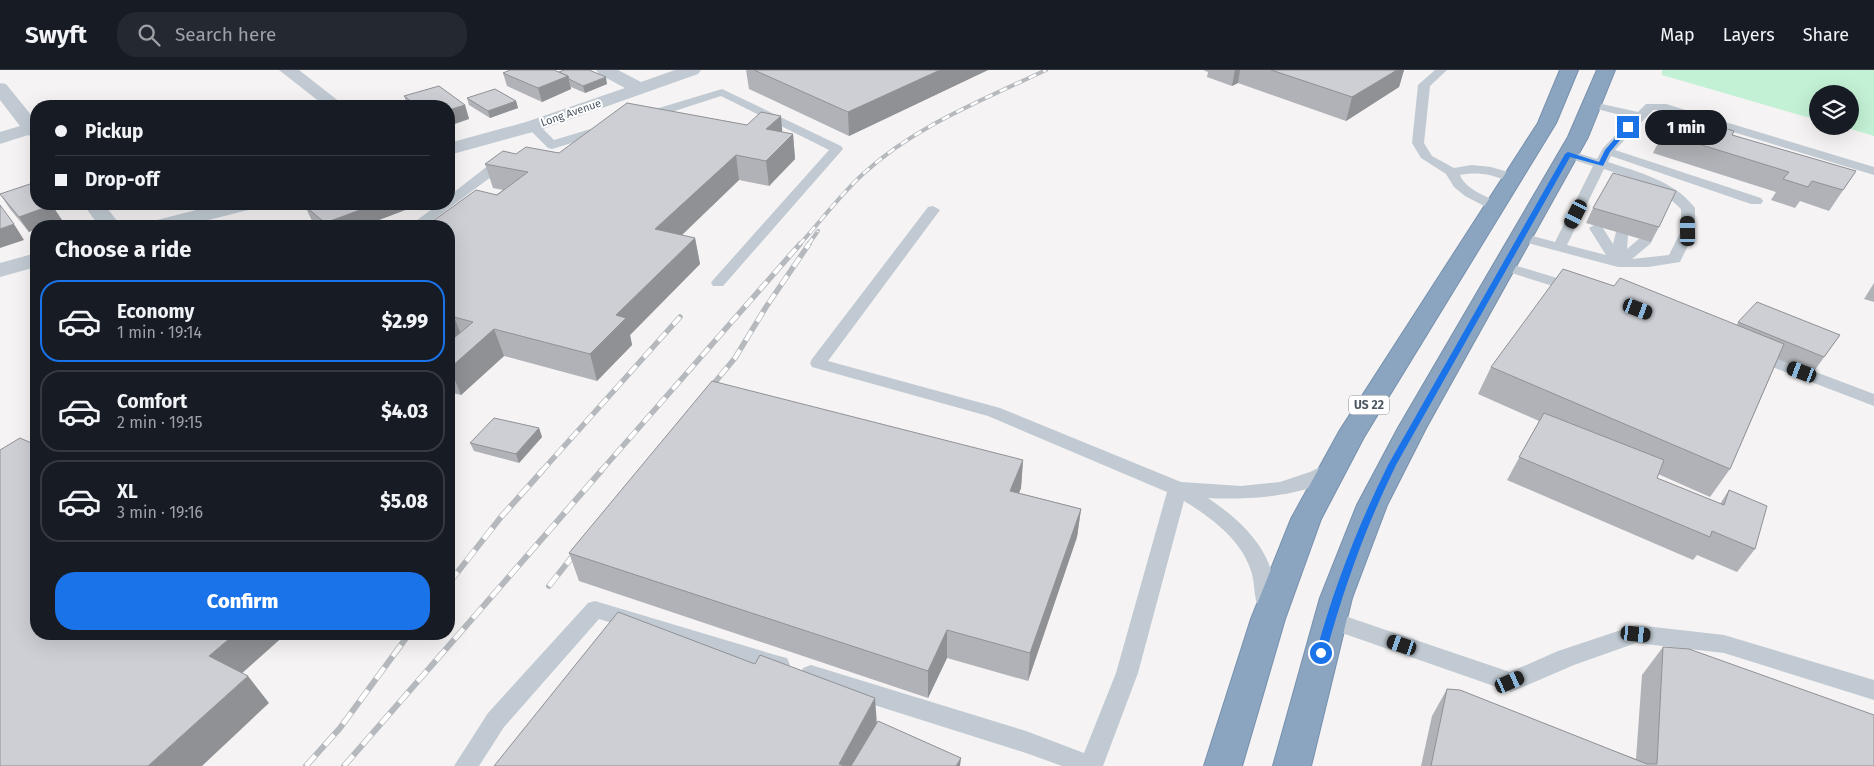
<!DOCTYPE html>
<meta charset="utf-8">
<style>
body{margin:0;font-family:"Fira Sans",sans-serif;background:#242831;color:#f1f3f6;height:100vh;display:flex;flex-direction:column;font-size:19px;white-space:nowrap}
*{box-sizing:border-box;margin:0}
p{font-size:16px;color:#9ea1a6}
.icon{flex:none;width:28px;height:28px;fill:none;stroke:currentColor;stroke-width:2;stroke-linecap:round;stroke-linejoin:round}
.map{position:relative;flex:1;overflow:hidden}
.panel{position:absolute;left:30px;top:150px;width:425px;height:420px;display:flex;flex-direction:column;background:#171b24;border-radius:20px;box-shadow:0 5px 20px #0002}
.panel>*{flex:none}
.top-card{position:absolute;left:30px;top:30px;width:425px;height:110px;border-radius:20px;box-shadow:0 5px 20px #0002;display:grid;align-content:center;height:110px;padding:0 25px;background:#171b24}
.fabs{position:absolute;left:1809px;top:15px;display:grid;gap:10px}
.fabs a{display:grid;place-items:center;width:50px;height:50px;border-radius:50%;background:#171b24;box-shadow:0 5px 20px #0002;font-size:25px}
.end{position:absolute;width:22px;height:22px;margin:-11px;border:6px solid #1a73e8;background:#fff;box-shadow:0 0 0 2px #fff}
.from{border-radius:50%}
.bubble{position:absolute;height:35px;border-radius:18px;background:#171b24;box-shadow:0 5px 20px #0002;font-size:16px;font-weight:800;line-height:35px;text-align:center}
.car{position:absolute;width:15px;height:30px;margin:-15px -8px;border-radius:6px;box-shadow:0 0 4px 1px #0007;background:linear-gradient(#222 24%,#8ab4d8 0 40%,#222 0 76%,#8ab4d8 0 86%,#222 0)}
.top-card b{display:flex;align-items:center;gap:18px;height:48px;font-size:19px}
.top-card b+b{border-top:1px solid #363941}
.top-card i{width:12px;height:12px;background:#f1f3f6}
ul{padding:0;list-style:none}
li{display:flex;align-items:center;gap:15px;height:82px;margin:0 10px 8px;padding:0 15px;border:2px solid #363941;border-radius:20px}
li div{flex:1}
li b{display:block;font-size:19px}
li em{font-style:normal;font-weight:800}
li.selected{border-color:#1a73e8}
li>.icon{width:45px;height:45px;stroke-width:1.5}
h2{padding:0 25px;font-size:22px;line-height:60px}
.action{display:flex;gap:10px;margin-top:auto;padding:10px 25px}
.action a{flex:1;height:58px;border-radius:20px;background:#1a73e8;color:#fff;font-size:20px;font-weight:800;line-height:58px;text-align:center}
header{display:flex;align-items:center;gap:30px;box-sizing:border-box;height:70px;padding:0 25px;background:#171b24;border-bottom:1px solid #363941}
header strong{font-size:24px}
nav{display:flex;gap:28px;margin-inline-start:auto;font-size:18px}
.search{width:350px;height:45px;background:#242831;display:flex;align-items:center;gap:12px;box-sizing:border-box;padding:0 18px;border-radius:20px;color:#9ea1a6;font-size:19px}
.map>svg:first-child{display:block}
.green{fill:#c3f1d5}
.lines{fill:none;stroke-linecap:round;stroke-linejoin:round}
.highway-casing{stroke:#7690ad;stroke-width:2}
.lane{fill:#c1cad2;fill-rule:evenodd}
.street{fill:#c1cad2;fill-rule:evenodd}
.highway{fill:#8ba5c1;fill-rule:evenodd}
.rail-far2-casing{stroke:#b5b8bd;stroke-width:4}
.rail-far1-casing{stroke:#b5b8bd;stroke-width:5.5}
.rail-casing{stroke:#b5b8bd;stroke-width:6}
.rail-far2{stroke:#fff;stroke-width:2.5;stroke-dasharray:8;stroke-linecap:butt}
.rail-far1{stroke:#fff;stroke-width:4;stroke-dasharray:11;stroke-linecap:butt}
.rail{stroke:#fff;stroke-width:4.5;stroke-dasharray:14;stroke-linecap:butt}
.wall{fill:#b0b2b7}
.shaded-wall{fill:#909195}
.building{fill:#cdcfd5;stroke:#909195}
.route{fill:#1a73e8}
.labels{text-anchor:middle;dominant-baseline:central;stroke-width:4;stroke-linejoin:round;paint-order:stroke}
.far-street-label{font-size:11px;fill:#4a5661;stroke:#fff}
.shield{fill:#fff;stroke:#808990;stroke-width:1}
.shield-label{font-size:12px;font-weight:bold;fill:#4a5661}
</style>
<header>
<strong>Swyft</strong>
<div class="search"><svg class="icon" aria-label="search" viewBox="0 0 24 24"><circle cx="10" cy="10" r="6"/><path d="M15 15l6 6"/></svg>Search here</div>
<nav><a>Map</a><a>Layers</a><a>Share</a></nav>
</header>
<div class="map">
<svg width="1874" height="696" viewBox="0 0 1874 696">
<rect width="100%" height="100%" fill="#f5f3f3"/>
<path class="green" d="M1662,0H1874V66L1841,56H1850V24H1818L1817,50L1662,5Z"/>
<g class="lines">
<defs>
<g id="highway">
<path d="M1560,0H1578L1556,53L1364,367L1321,449L1285,549L1242,696H1204L1251,549L1291,449L1340,360L1538,53Z"/>
<path d="M1597,0H1615L1588,67L1426,358L1387,435L1352,528L1311,696H1273L1320,528L1357,435L1398,358L1568,67Z"/>
</g>
</defs>
<use href="#highway" class="highway-casing"/>
<g class="lane">
<path d="M1435,0H1447L1430,16L1424,73L1432,86L1454,98L1472,95L1491,97L1518,105L1520,108L1518,111C1508,113 1499,107 1489,105C1479,103 1470,103 1460,105C1466,120 1486,126 1500,133L1502,136L1500,139H1490L1465,126L1454,117L1446,104L1421,88L1412,73L1418,15Z"/>
<path d="M722,19L841,76L843,79L723,216H713L711,213L713,210L829,80L721,26L647,50H639L637,47L639,44Z"/>
<path d="M1593,32L1638,42L1646,34H1666L1874,97V105L1661,40H1653L1615,80L1761,128L1763,131L1761,134H1751L1611,86L1608,92C1638,102 1675,111 1695,138V161L1680,192L1648,197H1618L1516,170L1514,167L1516,164L1521,163L1555,172L1593,96L1564,87L1562,84L1568,80L1597,89L1603,78L1632,48L1589,37L1587,35ZM1604,99L1634,109L1640,117H1650L1667,126L1681,139V161L1669,185L1632,189L1650,174L1652,171L1650,168H1640L1627,179L1628,165L1626,162H1616L1613,174L1601,155L1596,154L1589,158L1606,185L1567,175Z"/>
<path d="M533,52L537,53L554,70L604,55L610,59L608,62L552,79L548,78L529,59L527,56L529,53Z"/>
<path d="M511,89L517,93L516,96L495,104L425,156H409L439,134H449V126L485,98Z"/>
<path d="M933,136L940,140L828,291L1000,338L1181,412L1241,416L1280,412L1310,402L1332,391L1339,392L1341,397C1323,428 1240,430 1208,428C1240,450 1268,475 1275,515C1277,525 1279,533 1274,542L1267,544L1260,542C1254,531 1255,516 1252,504C1243,471 1212,448 1184,431L1138,603L1103,696H1062L1026,683L811,615L803,612L800,605L803,598L811,595L1026,661L1084,683L1116,603L1167,422L988,346L812,297L810,293L812,289L928,137Z"/>
<path d="M1504,192L1580,215L1583,218L1580,221L1575,223L1499,199L1497,196L1499,193Z"/>
<path d="M1755,279L1874,324V336L1749,288L1747,284L1749,280Z"/>
<path d="M595,531L779,586L787,588L790,595L787,602L779,604L599,549L504,657L479,696H454L488,643L588,533Z"/>
<path d="M1330,541L1510,602L1558,581L1636,555L1724,565L1874,610V630L1724,583L1636,573L1574,595L1511,622L1322,556L1319,550L1322,544Z"/>
</g>
<g class="street">
<path d="M279,0H299L345,36H325Z"/>
<path d="M596,0H618L641,12L675,0H701L698,4L540,60L449,85V73L526,52L625,18L599,4Z"/>
<path d="M0,13L6,14L36,51V69L28,65L0,74V62L20,56L0,30Z"/>
<path d="M83,134H104L121,156H99Z"/>
<path d="M220,134H255L252,139L185,156H150L153,151Z"/>
<path d="M36,183V197L0,207V193Z"/>
</g>
<use href="#highway" class="highway"/>
<defs>
<g id="rail-far2">
<path d="M799,175C820,152 840,125 863,104C915,56 983,30 1046,0"/>
<path d="M808,175L818,161"/>
</g>
<g id="rail-far1">
<path d="M706,323L735,288L766,237L809,174"/>
<path d="M541,402L680,247"/>
<path d="M600,402L800,174"/>
</g>
<g id="rail">
<path d="M449,513L501,447L542,401"/>
<path d="M549,516L579,478"/>
<path d="M306,696L340,658L409,564"/>
<path d="M344,696L601,401"/>
</g>
</defs>
<use href="#rail-far2" class="rail-far2-casing"/>
<use href="#rail-far1" class="rail-far1-casing"/>
<use href="#rail" class="rail-casing"/>
<use href="#rail-far2" class="rail-far2"/>
<use href="#rail-far1" class="rail-far1"/>
<use href="#rail" class="rail"/>
</g>
<g class="wall">
<path d="M746,0H988L849,66L749,19Z"/>
<path d="M1203,0H1404L1399,17L1346,51L1238,13L1232,16L1207,7L1208,2Z"/>
<path d="M559,2L607,14L585,23L571,17V19L542,32L507,16L503,3Z"/>
<path d="M404,26L465,35L469,49L449,36H408Z"/>
<path d="M467,28L516,31L518,38L490,48L469,35Z"/>
<path d="M1734,61L1732,65L1856,101L1829,141L1800,131L1795,138L1771,130L1776,122L1653,83L1663,63Z"/>
<path d="M783,62L793,64L795,89L769,116L739,110L682,165L695,168L700,194L630,265L632,275L597,311L504,286L461,325L449,322V156L503,120L493,118L485,94L516,84L559,83Z"/>
<path d="M0,124L62,150L29,162L10,139Z"/>
<path d="M310,134H421L363,156H318L312,151L305,136Z"/>
<path d="M1593,138L1659,157L1651,172L1586,153Z"/>
<path d="M1874,213V232L1864,229Z"/>
<path d="M1614,216L1737,255L1738,252L1840,265L1812,304L1778,289L1730,399L1710,427L1658,404L1657,408L1720,434L1729,420L1755,479L1737,502L1697,485L1693,490L1507,410L1539,351L1478,324L1491,297Z"/>
<path d="M539,358L542,367L519,393L474,381L470,373Z"/>
<path d="M1023,390L1021,418L1019,423L1081,439L1077,467L1028,611L947,588L928,628L579,511L569,483Z"/>
<path d="M1663,577L1874,696H1421L1432,646L1447,619L1636,689L1642,605Z"/>
</g>
<g class="shaded-wall">
<path d="M940,0H988L849,66L848,42Z"/>
<path d="M1235,0H1240L1238,13L1232,16Z"/>
<path d="M1397,0H1404L1399,17L1346,51L1352,27Z"/>
<path d="M568,6L571,19L542,32L538,18Z"/>
<path d="M606,7L607,14L585,23L583,16Z"/>
<path d="M516,31L518,38L490,48L488,41Z"/>
<path d="M465,35L469,49L449,56V40Z"/>
<path d="M781,46L783,70L766,59Z"/>
<path d="M793,64L795,89L769,116L766,91Z"/>
<path d="M736,85L739,110L661,185L655,159Z"/>
<path d="M376,134H421L363,156H326L325,153Z"/>
<path d="M52,135L62,150L45,156H36V159L29,162L19,147Z"/>
<path d="M14,154L24,170L0,178V159Z"/>
<path d="M695,168L700,194L630,265L632,275L597,311L590,284L616,245Z"/>
<path d="M454,247L465,274L449,288V252Z"/>
<path d="M494,259L504,286L461,325L450,298Z"/>
<path d="M539,358L542,367L519,393L516,384Z"/>
<path d="M1023,390L1021,418L1008,449L1010,421Z"/>
<path d="M1081,439L1077,467L1028,611L1030,583Z"/>
<path d="M947,560V588L928,628V601Z"/>
<path d="M235,564H286L231,613L209,586Z"/>
<path d="M248,606L269,633L202,696H148Z"/>
<path d="M875,628L877,655L855,696H839V694Z"/>
<path d="M961,688L960,696H956Z"/>
</g>
<g class="building">
<path d="M510,0H554L568,6L538,18L503,3Z"/>
<path d="M564,0H589L606,7L583,16L569,9L568,6L559,2Z"/>
<path d="M754,0H940L848,42Z"/>
<path d="M1271,0H1397L1352,27Z"/>
<path d="M439,16L465,35L449,40V36H417L404,26Z"/>
<path d="M495,19L516,31L488,41L467,28Z"/>
<path d="M627,33L747,55L761,42L781,46L766,59L793,64L766,91L736,85L655,159L695,168L616,245L626,248L590,284L494,259L450,298H449V272L473,252L454,247L449,252V156H426L476,120L497,125L528,102L485,94L503,81L516,84L526,77L559,83Z"/>
<path d="M1681,46L1734,61L1732,65L1856,101L1843,120L1812,111L1808,117L1783,109L1789,102L1663,63Z"/>
<path d="M1613,103L1676,121L1659,157L1593,138Z"/>
<path d="M33,113L36,117V134H51L52,135L19,147L0,124Z"/>
<path d="M310,134H376L325,153L305,136Z"/>
<path d="M0,135L14,154L0,159Z"/>
<path d="M1563,199L1614,216L1620,208L1784,274L1730,399L1491,297Z"/>
<path d="M1757,232L1840,265L1824,287L1738,252Z"/>
<path d="M712,311L1023,390L1010,421L1081,439L1030,583L947,560L928,601L569,483Z"/>
<path d="M1544,343L1664,390L1657,408L1724,435L1729,420L1767,436L1755,479L1712,461L1710,467L1519,387Z"/>
<path d="M494,348L539,358L516,384L470,373Z"/>
<path d="M20,368L36,375V564H235L209,586L248,606L148,696H0V380Z"/>
<path d="M618,542L755,594L760,585L875,628L839,694L845,696H494Z"/>
<path d="M1663,577L1689,579L1874,645V696H1431L1447,619L1460,620L1647,694H1657Z"/>
<path d="M878,651L961,688L956,696H851Z"/>
</g>
<path class="route" d="M1626,56L1631,57L1610,82L1603,96L1570,87L1396,395C1366,456 1344,517 1326,583L1325,586H1318L1316,583C1334,517 1358,456 1388,395L1565,84L1568,82L1599,92L1605,80Z"/>
<g class="labels">
<g class="far-street-label">
<text transform="translate(571 43) rotate(-19)">Long Avenue</text>
</g>
<rect class="shield" x="1349" y="325.5" width="40" height="19" rx="4"/>
<g class="shield-label">
<text x="1369" y="335">US 22</text>
</g>
</g>
</svg>
<div class="fabs">
<a><svg class="icon" aria-label="layers" viewBox="0 0 24 24"><path d="M12 4l9 5-9 5-9-5zM3 14l9 5 9-5"/></svg></a>
</div>
<i class="end from" style="left:1321px;top:583px"></i>
<i class="end" style="left:1628px;top:57px"></i>
<div class="bubble" style="left:1645px;top:40px;width:82px">1 min</div>
<i class="car" style="left:1576px;top:144px;rotate:207deg"></i>
<i class="car" style="left:1688px;top:161px;rotate:359deg"></i>
<i class="car" style="left:1638px;top:239px;rotate:111deg"></i>
<i class="car" style="left:1802px;top:302px;rotate:291deg"></i>
<i class="car" style="left:1636px;top:564px;rotate:96deg"></i>
<i class="car" style="left:1402px;top:575px;rotate:289deg"></i>
<i class="car" style="left:1510px;top:612px;rotate:66deg"></i>
<div class="top-card">
<b><i class="from"></i>Pickup</b>
<b><i></i>Drop-off</b>
</div>
<section class="panel">
<h2>Choose a ride</h2>
<ul>
<li class="selected"><svg class="icon" aria-label="car" viewBox="0 0 24 24"><path d="M5 17H2v-5l4-1 3-4h7l3 4 3 1v5h-3M9 17h6M6 11h13"/><circle cx="7" cy="17" r="2"/><circle cx="17" cy="17" r="2"/></svg><div><b>Economy</b><p>1 min · 19:14</p></div><em>$2.99</em></li>
<li><svg class="icon" aria-label="car" viewBox="0 0 24 24"><path d="M5 17H2v-5l4-1 3-4h7l3 4 3 1v5h-3M9 17h6M6 11h13"/><circle cx="7" cy="17" r="2"/><circle cx="17" cy="17" r="2"/></svg><div><b>Comfort</b><p>2 min · 19:15</p></div><em>$4.03</em></li>
<li><svg class="icon" aria-label="car" viewBox="0 0 24 24"><path d="M5 17H2v-5l4-1 3-4h7l3 4 3 1v5h-3M9 17h6M6 11h13"/><circle cx="7" cy="17" r="2"/><circle cx="17" cy="17" r="2"/></svg><div><b>XL</b><p>3 min · 19:16</p></div><em>$5.08</em></li>
</ul>
<div class="action"><a>Confirm</a></div>
</section>
</div>
